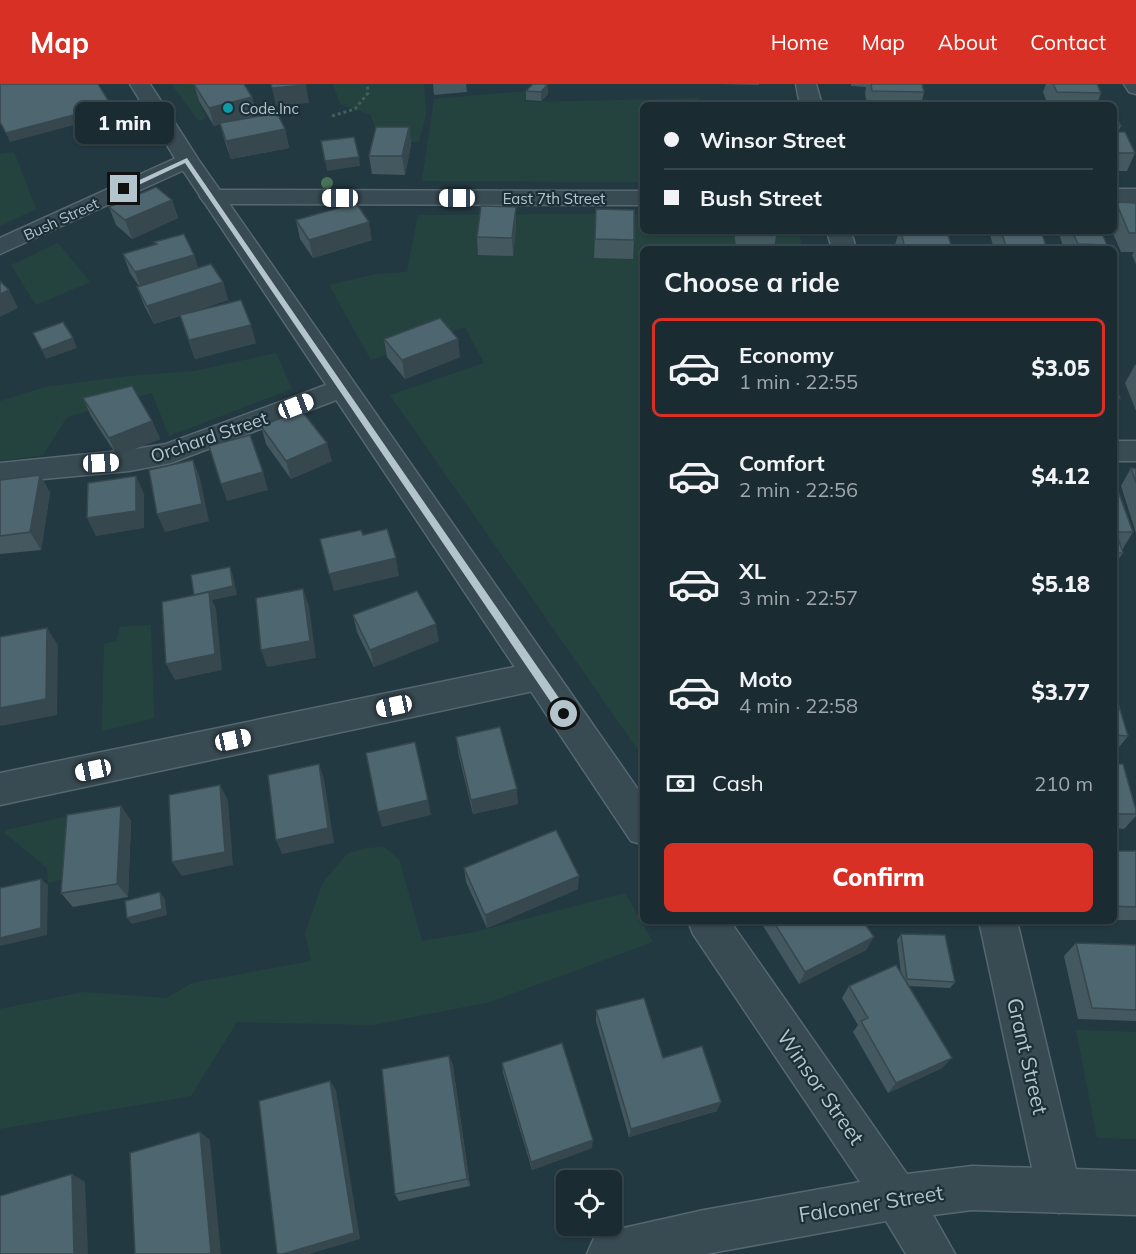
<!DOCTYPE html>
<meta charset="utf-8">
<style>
body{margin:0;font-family:Mulish,sans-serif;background:#23333a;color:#f1f3f6;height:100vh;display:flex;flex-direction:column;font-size:22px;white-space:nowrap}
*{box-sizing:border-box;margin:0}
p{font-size:20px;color:#9fa7ac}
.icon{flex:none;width:33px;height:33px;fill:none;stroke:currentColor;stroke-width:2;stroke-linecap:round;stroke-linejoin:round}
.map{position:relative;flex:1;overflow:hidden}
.side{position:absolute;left:640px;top:162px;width:477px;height:678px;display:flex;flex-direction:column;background:#1a2b32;border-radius:9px;box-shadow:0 2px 4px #0004,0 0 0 2px #38474d}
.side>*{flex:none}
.banner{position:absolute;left:640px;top:18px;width:477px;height:132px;border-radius:9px;box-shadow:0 2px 4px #0004,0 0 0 2px #38474d;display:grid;align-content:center;height:132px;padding:0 24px;background:#1a2b32}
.fabs{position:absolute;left:556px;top:1086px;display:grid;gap:12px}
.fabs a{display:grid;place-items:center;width:66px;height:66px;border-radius:9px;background:#1a2b32;box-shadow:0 2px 4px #0004,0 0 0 2px #38474d;font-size:30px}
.end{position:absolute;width:27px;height:27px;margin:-14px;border:8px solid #b4c4cc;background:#111;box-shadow:0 0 0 3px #111}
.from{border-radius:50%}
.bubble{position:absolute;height:42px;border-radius:9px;background:#1a2b32;box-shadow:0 2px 4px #0004,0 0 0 2px #38474d;font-size:20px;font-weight:800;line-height:42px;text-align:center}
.car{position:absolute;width:18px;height:36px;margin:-18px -9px;border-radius:8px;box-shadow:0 0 4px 2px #0007;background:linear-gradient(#fff 24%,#345 0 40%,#fff 0 76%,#345 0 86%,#fff 0)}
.banner b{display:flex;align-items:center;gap:21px;height:57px;font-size:22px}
.banner b+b{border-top:2px solid #38474d}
.banner i{width:15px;height:15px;background:#f1f3f6}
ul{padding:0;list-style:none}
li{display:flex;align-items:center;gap:18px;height:99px;margin:0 12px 9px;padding:0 12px;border:3px solid transparent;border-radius:9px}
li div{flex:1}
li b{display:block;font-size:22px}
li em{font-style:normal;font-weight:800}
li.on{border-color:#d93025}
li>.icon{width:54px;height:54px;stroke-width:1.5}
h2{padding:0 24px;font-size:27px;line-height:72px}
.pay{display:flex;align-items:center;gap:15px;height:66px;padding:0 24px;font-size:22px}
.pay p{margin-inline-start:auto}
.button{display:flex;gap:12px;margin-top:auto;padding:12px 24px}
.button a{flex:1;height:69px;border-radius:9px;background:#d93025;color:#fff;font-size:24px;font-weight:800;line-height:69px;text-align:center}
header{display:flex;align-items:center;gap:36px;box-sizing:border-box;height:84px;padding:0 30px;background:#d93025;color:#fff}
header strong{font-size:28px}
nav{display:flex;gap:33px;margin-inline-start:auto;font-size:21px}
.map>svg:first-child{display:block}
.green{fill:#25433e}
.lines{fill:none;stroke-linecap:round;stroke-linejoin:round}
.minor-casing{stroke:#56676f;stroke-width:3}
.tertiary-casing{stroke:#56676f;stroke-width:3}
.path{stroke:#445f5a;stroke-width:3;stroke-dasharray:3 3;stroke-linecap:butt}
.minor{fill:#384a52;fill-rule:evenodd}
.tertiary{fill:#384a52;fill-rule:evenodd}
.tree{fill:#4b7158}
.wall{fill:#43585f}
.shaded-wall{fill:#37474e}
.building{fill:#4e666f;stroke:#37474e;stroke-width:1.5}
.route{fill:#b4c4cc}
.culture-dot{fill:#0f9aa8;stroke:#1c2f37;stroke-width:2}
.labels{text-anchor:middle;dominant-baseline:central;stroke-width:4.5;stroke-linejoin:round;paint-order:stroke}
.far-poi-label{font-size:15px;fill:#b4c4cc;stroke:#1c2f37;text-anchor:start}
.far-street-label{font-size:15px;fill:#b4c4cc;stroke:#1c2f37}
.street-label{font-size:18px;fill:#b4c4cc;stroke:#1c2f37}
.near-street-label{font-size:21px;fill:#b4c4cc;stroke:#1c2f37}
</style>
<header>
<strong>Map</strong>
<nav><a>Home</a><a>Map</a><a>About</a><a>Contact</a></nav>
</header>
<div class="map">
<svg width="1136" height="1170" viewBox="0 0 1136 1170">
<rect width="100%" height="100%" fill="#233942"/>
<g class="green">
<path d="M185,0H229L216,10L197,13L206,34L199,37L172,1Z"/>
<path d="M333,0H424L426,30L419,58L381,59L371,31L340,20Z"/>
<path d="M527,7L525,17L536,18L699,14V21H644L643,98L422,97L434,15Z"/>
<path d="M14,68L36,125L0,142V70Z"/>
<path d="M643,130L644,147H798L803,165H644L643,673L390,311L484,279L465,243L371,276L329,201L376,190L407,188L418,131Z"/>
<path d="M58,159L90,198L36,221L11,181Z"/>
<path d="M276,269L292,305L169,352L152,309L67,333L43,371L0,377V317L45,303L129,292L194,287Z"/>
<path d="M151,541L154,634L102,647L104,560L116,557L120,543Z"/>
<path d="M105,724L103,742L73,793L48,799L47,784L5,749L6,746Z"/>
<path d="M384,763L399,775L422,857L475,848L625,809L653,858L490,918L373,941L237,938L191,1012L0,1045V925L83,908L167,914L192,899L311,877L305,849L323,798L347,770L366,764Z"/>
<path d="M1076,946L1136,948V1055L1097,1054Z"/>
</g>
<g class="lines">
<defs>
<g id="minor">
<path d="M796,0H816L822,21H800Z"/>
<path d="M1124,0H1136V10L1129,8Z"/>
<path d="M187,69L195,71L198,76L195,81L0,170V154Z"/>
<rect x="1114" y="105" width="22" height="14"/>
<path d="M212,106L644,107V121L212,120L204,118L200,113L204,108Z"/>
<path d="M827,147H851L856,165H832Z"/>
<path d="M342,295L352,298L356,304L352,310L171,379L129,387L0,399V379L129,366L166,360Z"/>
<rect x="1114" y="357" width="22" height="20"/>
<path d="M538,578L550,582L555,592L550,602L538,606L0,721V689Z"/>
<path d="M979,837H1017L1081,1107L1075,1123L1059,1129L1043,1123L1037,1107Z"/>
</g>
<g id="tertiary">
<path d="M130,0H150L198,75L644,714V761L631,757L176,76Z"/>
<path d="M688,837H730L907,1090L972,1082L1136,1087V1131L972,1126L933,1131L955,1170H906L886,1137L706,1170H587L594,1154L610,1147L704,1126L860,1098L693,850Z"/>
</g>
</defs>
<use href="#minor" class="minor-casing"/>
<use href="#tertiary" class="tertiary-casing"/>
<path class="path" d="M332,32L355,25L368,9L367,0"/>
<use href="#minor" class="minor"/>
<use href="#tertiary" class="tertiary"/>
</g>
<circle class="tree" cx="327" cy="99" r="6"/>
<g class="wall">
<path d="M194,0L252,13L257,31L237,36L285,45L289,64L231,75L225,58L220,40L214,42L199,17Z"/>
<path d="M433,0H466L467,8L434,11Z"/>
<path d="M720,0H759V1Z"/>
<path d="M851,0H922L924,8L921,21H867L865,9L866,3L851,2Z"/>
<path d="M1046,0H1097L1101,9L1097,21H1048L1043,8Z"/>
<path d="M547,1L548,10L541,17L526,16V7Z"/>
<path d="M1114,28L1121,42L1118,48L1135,69L1127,87H1114Z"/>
<path d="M409,43L411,61L405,91L372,90L369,72Z"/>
<path d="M172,116L178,134L132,155L116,141L109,123Z"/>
<path d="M1116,118L1136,119V180L1132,171L1134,168H1121L1112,147H1114V122Z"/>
<path d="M596,125L634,156L633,175L594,174Z"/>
<path d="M296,136L372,156L313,174L300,155Z"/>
<path d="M516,141L513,172L478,171L477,153Z"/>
<path d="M734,147H777L774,163H736Z"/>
<path d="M899,147H947L952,165H896L895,161Z"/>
<path d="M989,147H1041L1047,165H994Z"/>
<path d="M1058,147H1101L1107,161L1105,165H1064Z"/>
<path d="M154,158L194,171L198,184L223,198L228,216L189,229L256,259L195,275L180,232L154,240L144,221L137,203L139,202L130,189L123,170L156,161Z"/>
<path d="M384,255L460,273L405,295L387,273Z"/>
<path d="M1135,281H1136V327L1125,299Z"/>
<path d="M1114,300L1120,314L1114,323Z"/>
<path d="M83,314L152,337L160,355L117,372L91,332Z"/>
<path d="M261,342L332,377L291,395L266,360Z"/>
<path d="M1131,384L1136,385V449L1121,402Z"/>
<path d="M40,391L50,409L41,466L0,470V396Z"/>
<path d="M1114,396L1133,448L1122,466L1123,469L1114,482Z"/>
<path d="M353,531L439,557L374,583L357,548Z"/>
<path d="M1114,606L1128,652L1116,667H1114Z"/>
<path d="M456,653L518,720L473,730L458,668Z"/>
<path d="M1114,680L1136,726V732L1124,745L1114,744Z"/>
<path d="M121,722L131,737L128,813L73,823L61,809Z"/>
<rect x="1114" y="767" width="22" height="69"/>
<path d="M464,784L578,805L487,844L466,798Z"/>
<path d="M760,837H863L866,866L799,900Z"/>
<path d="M901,850L955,898L950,904L908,902L942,984L888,1009L853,948L858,941L842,914L849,902L901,890L897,856Z"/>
<path d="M1076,859L1136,861V937L1078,935L1064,872Z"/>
<path d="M596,926L663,974L717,1027L629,1053L596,937Z"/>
<path d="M449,972L453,982L470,1102L399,1117L395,1110Z"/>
<path d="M502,979L592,1064L532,1086L503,989Z"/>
</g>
<g class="shaded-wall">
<path d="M306,0L309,19L276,22L272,4Z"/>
<path d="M547,1L548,10L541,17V8Z"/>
<path d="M252,13L257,31L214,42L209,24Z"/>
<path d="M111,21L115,30L10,58L6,49Z"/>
<path d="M409,43L411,61L405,91L402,72Z"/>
<path d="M285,45L289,64L231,75L226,57Z"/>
<path d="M359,73L360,82L327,87L325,77Z"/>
<path d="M172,116L178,134L132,155L125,136Z"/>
<path d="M516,123V141L513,172L512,154Z"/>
<path d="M369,138L372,156L313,174L309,156Z"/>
<path d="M194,171L200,189L142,207L135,188Z"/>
<path d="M223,198L228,216L154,240L147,222Z"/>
<path d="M9,206L18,224L0,233V210Z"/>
<path d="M251,241L256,259L195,275L189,256Z"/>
<path d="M73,254L77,264L46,275L42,266Z"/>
<path d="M458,255L460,273L405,295L402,276Z"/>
<path d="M152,337L160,355L117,372L109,354Z"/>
<path d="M327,359L332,377L291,395L286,377Z"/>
<path d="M193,376L200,394L209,437L165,448L157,430Z"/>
<path d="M263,388L268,406L227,417L221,400Z"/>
<path d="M40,391L50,409L41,466L30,448Z"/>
<path d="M136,392L144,410V444L96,452L87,434Z"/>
<path d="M396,474L399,492L334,507L329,490Z"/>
<path d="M230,483L233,492L237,511L212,516L216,525L222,586L175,596L166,580L198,519Z"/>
<path d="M303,505L309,522L316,574L267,583L261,566Z"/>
<path d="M436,540L439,557L374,583L370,566Z"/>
<path d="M47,544L58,561L57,631L1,642L0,641V624Z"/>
<path d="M319,680L324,695L334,759L282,770L276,756Z"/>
<path d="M220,701L228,716L233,781L182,792L172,778Z"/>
<path d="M517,705L518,720L473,730L471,716Z"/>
<path d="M428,716L431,731L382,743L378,728Z"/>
<path d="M121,722L131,737L128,813L117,800Z"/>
<path d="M579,792L578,805L487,844L485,831Z"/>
<path d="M41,795L48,801L47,851L0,862V854Z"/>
<path d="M160,808L165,815L167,831L132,840L127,834Z"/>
<path d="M874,853L866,866L799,900L805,888Z"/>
<path d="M449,972L453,982L470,1102L467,1095Z"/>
<path d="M952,974L942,984L888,1009L896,999Z"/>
<path d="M330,997L336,1006L360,1155L309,1170H283Z"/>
<path d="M721,1018L717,1027L629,1053L631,1045Z"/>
<path d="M200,1048L210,1056L221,1170H208Z"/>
<path d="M593,1056L592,1064L532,1086L531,1078Z"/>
<path d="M72,1090L85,1098L88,1170H74Z"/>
</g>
<g class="building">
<path d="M0,0H98L111,21L6,49L0,38Z"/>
<path d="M194,0H244L252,13L209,24Z"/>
<path d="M271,0H305V1L272,4Z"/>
<path d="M533,0H544L547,1L541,8L526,7Z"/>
<path d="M871,0H922L924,8L872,7Z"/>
<path d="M1053,0H1097L1101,9L1057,8Z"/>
<path d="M1114,28L1121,42L1114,41Z"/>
<path d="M277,29L285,45L226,57L220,39Z"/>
<path d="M376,43H409L402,72H369Z"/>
<path d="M1114,48H1125L1135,69H1114Z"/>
<path d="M354,53L359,73L325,77L321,57Z"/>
<path d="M156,103L172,116L125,136L109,123Z"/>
<path d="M1116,118L1136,119V149H1129Z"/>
<path d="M356,119L369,138L309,156L296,136Z"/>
<path d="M481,122L516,123L512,154L477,153Z"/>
<path d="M596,125L634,126V156L595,155Z"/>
<path d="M901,147H947L952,165H905Z"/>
<path d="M1001,147H1041L1047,165H1007Z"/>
<path d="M1072,147H1101L1107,161L1078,160Z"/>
<path d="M184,150L194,171L135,188L123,170L157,160L154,158Z"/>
<path d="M211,180L223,198L147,222L137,203Z"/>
<path d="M0,197L9,206L0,210Z"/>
<path d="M241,216L251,241L189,256L180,231Z"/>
<path d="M440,234L458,255L402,276L384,255Z"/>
<path d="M63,238L73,254L42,266L33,249Z"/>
<path d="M1114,300L1120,314H1114Z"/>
<path d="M132,302L152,337L109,354L83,314Z"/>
<path d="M301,326L327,359L286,377L261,342Z"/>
<path d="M250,351L263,388L221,400L209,362Z"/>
<path d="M193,376L202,420L157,430L149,386Z"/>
<path d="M1131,384L1136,385V399Z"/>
<path d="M40,391L30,448L0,452V396Z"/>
<path d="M136,392V427L87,434L88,399Z"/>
<path d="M1114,396L1133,448H1116L1123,469H1114Z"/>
<path d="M387,445L396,474L329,490L320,455L361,446L363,451Z"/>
<path d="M230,483L233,502L194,511L191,491Z"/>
<path d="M303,505L310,557L261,566L256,514Z"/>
<path d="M417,507L436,540L370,566L353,531Z"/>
<path d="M209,508L215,570L166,580L162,518Z"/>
<path d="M47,544L46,615L0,624V553Z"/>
<path d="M1114,606L1128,652L1114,651Z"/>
<path d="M500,643L517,705L471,716L456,653Z"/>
<path d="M415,658L428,716L378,728L366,669Z"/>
<path d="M319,680L328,744L276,756L268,691Z"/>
<path d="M1114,680H1123L1136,726V730H1114Z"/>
<path d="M220,701L225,768L172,778L169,711Z"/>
<path d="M121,722L117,800L61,809L67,731Z"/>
<path d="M556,746L579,792L485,831L464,784Z"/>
<path d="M1114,767H1136V823L1114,822Z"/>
<path d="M41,795V844L0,854V804Z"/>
<path d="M160,808L162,825L127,834L125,817Z"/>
<path d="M773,837H863L874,853L805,888Z"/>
<path d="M901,850L945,851L955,898L907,895Z"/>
<path d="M1076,859L1136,861V926L1092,924Z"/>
<path d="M896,881L952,974L896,999L861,937L868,934L849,902Z"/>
<path d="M644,914L663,974L702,962L721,1018L631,1045L596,926Z"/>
<path d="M562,959L593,1056L531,1078L502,979Z"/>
<path d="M449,972L467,1095L395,1110L382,985Z"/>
<path d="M330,997L354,1149L283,1170H277L259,1017Z"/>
<path d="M200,1048L211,1169L208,1170H135L130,1069Z"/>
<path d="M72,1090L74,1170H0V1112Z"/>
</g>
<path class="route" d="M187,74L568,627V633H561L185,79L126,107L120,105Z"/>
<circle class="culture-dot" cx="228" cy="24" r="6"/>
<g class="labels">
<g class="far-poi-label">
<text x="240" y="24">Code.Inc</text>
</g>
<g class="far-street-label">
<text x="554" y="114">East 7th Street</text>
<text transform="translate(61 135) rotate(-25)">Bush Street</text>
</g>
<g class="street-label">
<text transform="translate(209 353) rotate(-19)">Orchard Street</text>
</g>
<g class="near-street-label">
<text transform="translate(1028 972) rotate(77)">Grant Street</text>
<text transform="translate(821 1003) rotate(55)">Winsor Street</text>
<text transform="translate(871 1119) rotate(-9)">Falconer Street</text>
</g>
</g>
</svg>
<div class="fabs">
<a><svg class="icon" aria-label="locate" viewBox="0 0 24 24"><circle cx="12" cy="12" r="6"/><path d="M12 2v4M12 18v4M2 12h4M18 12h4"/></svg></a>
</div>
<i class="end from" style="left:564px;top:630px"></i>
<i class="end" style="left:124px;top:105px"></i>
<div class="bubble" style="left:75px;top:18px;width:99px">1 min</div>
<i class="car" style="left:340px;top:114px;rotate:270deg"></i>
<i class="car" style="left:457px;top:114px;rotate:270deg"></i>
<i class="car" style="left:296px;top:322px;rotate:69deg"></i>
<i class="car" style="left:101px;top:379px;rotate:87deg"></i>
<i class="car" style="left:394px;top:622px;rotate:258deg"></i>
<i class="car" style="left:233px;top:656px;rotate:78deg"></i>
<i class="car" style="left:93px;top:686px;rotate:258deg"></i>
<div class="banner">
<b><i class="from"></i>Winsor Street</b>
<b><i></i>Bush Street</b>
</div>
<section class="side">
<h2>Choose a ride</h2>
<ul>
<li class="on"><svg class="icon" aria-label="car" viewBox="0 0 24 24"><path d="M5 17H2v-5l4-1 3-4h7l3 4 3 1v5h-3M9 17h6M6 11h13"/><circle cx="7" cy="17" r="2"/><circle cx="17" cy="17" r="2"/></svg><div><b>Economy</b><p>1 min · 22:55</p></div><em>$3.05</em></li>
<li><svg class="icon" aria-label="car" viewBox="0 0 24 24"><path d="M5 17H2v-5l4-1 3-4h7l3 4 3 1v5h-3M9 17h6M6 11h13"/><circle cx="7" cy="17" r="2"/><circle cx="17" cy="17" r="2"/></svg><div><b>Comfort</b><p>2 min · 22:56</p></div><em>$4.12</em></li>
<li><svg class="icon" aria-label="car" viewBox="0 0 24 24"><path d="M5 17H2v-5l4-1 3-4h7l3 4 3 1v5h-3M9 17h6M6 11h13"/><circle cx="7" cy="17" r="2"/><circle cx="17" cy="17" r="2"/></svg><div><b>XL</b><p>3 min · 22:57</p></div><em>$5.18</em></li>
<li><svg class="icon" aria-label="car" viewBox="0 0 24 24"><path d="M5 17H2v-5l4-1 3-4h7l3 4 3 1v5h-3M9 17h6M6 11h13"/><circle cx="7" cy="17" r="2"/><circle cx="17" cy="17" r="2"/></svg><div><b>Moto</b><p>4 min · 22:58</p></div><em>$3.77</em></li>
</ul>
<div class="pay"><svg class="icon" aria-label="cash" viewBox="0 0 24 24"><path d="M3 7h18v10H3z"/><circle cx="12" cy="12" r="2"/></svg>Cash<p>210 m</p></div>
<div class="button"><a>Confirm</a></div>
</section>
</div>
